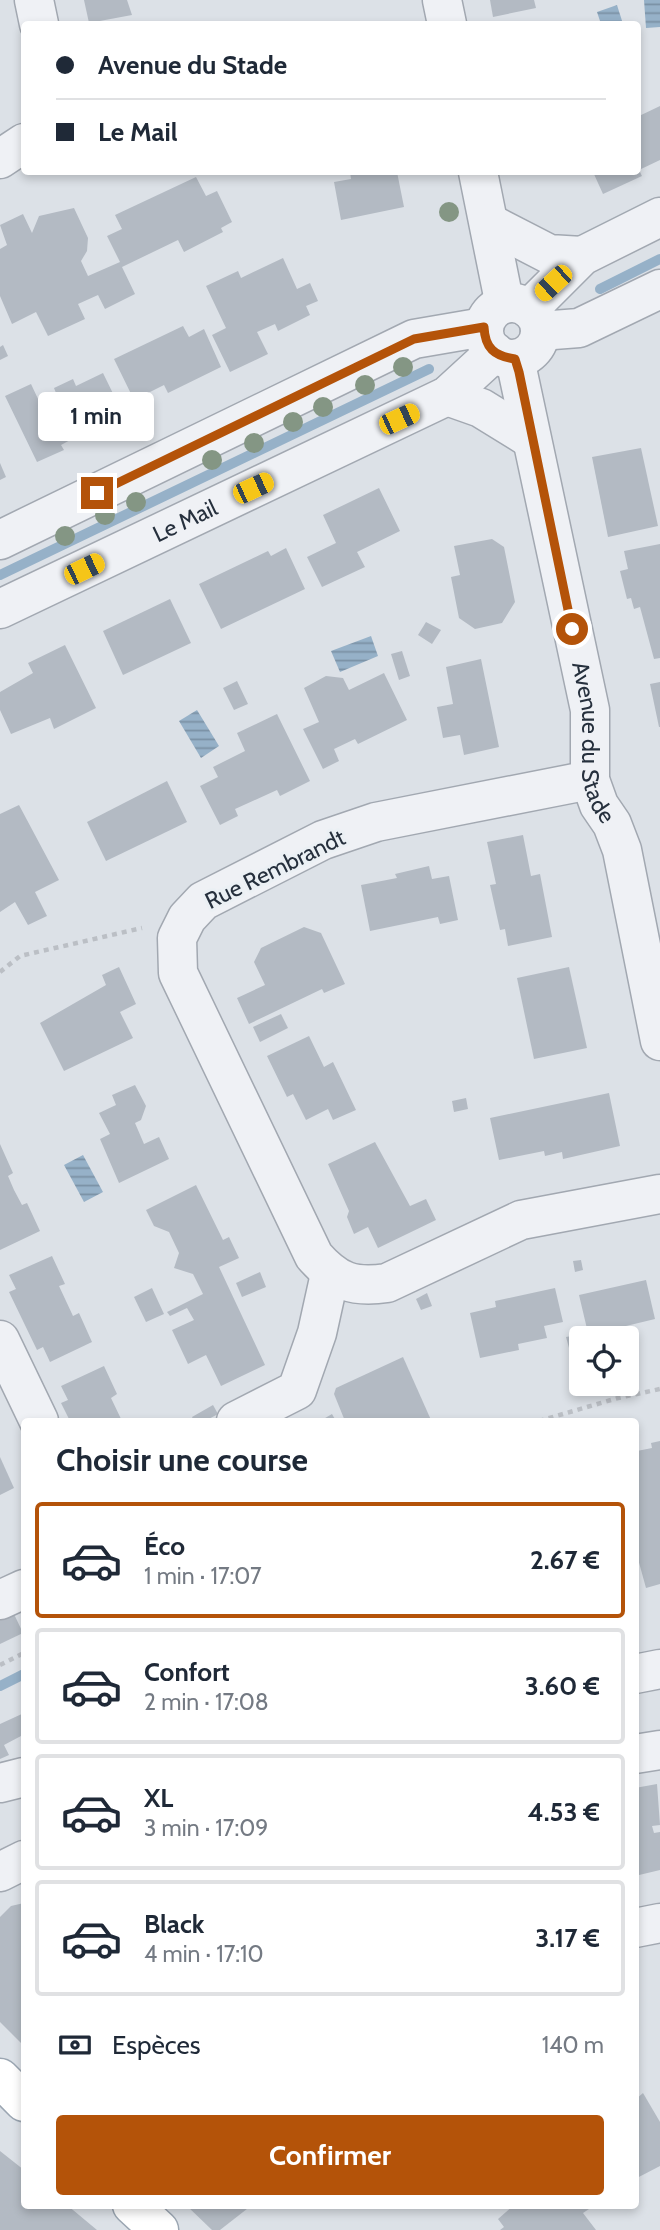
<!DOCTYPE html>
<html lang="fr">
<meta charset="utf-8">
<style>
body{margin:0;font-family:Cabin,sans-serif;background:#f2f2f3;color:#1f2937;height:100vh;display:flex;flex-direction:column;font-size:26px;white-space:nowrap}
*{box-sizing:border-box;margin:0}
p{font-size:23px;color:#747a83}
.icon{flex:none;width:38px;height:38px;fill:none;stroke:currentColor;stroke-width:2;stroke-linecap:round;stroke-linejoin:round}
.map{position:relative;flex:1;overflow:hidden}
.side{position:absolute;left:21px;top:1418px;width:618px;height:791px;display:flex;flex-direction:column;background:#fff;border-radius:7px;box-shadow:0 4px 10px #0003}
.side>*{flex:none}
.top-card{position:absolute;left:21px;top:21px;width:620px;height:154px;border-radius:7px;box-shadow:0 4px 10px #0003;display:grid;align-content:center;height:154px;padding:0 35px;background:#fff}
.controls{position:absolute;left:569px;top:1326px;display:grid;gap:14px}
.controls a{display:grid;place-items:center;width:70px;height:70px;border-radius:7px;background:#fff;box-shadow:0 4px 10px #0003;font-size:35px}
.end{position:absolute;width:32px;height:32px;margin:-16px;border:9px solid #b45309;background:#fff;box-shadow:0 0 0 4px #fff}
.from{border-radius:50%}
.bubble{position:absolute;height:49px;border-radius:7px;background:#fff;box-shadow:0 4px 10px #0003;font-size:23px;font-weight:800;line-height:49px;text-align:center}
.car{position:absolute;width:21px;height:42px;margin:-21px -10px;border-radius:9px;box-shadow:0 0 5px 2px #0007;background:linear-gradient(#f5c518 24%,#345 0 40%,#f5c518 0 76%,#345 0 86%,#f5c518 0)}
.top-card b{display:flex;align-items:center;gap:24px;height:66px;font-size:26px}
.top-card b+b{border-top:2px solid #e0e1e3}
.top-card i{width:18px;height:18px;background:#1f2937}
ul{padding:0;list-style:none}
li{display:flex;align-items:center;gap:21px;height:116px;margin:0 14px 10px;padding:0 21px;border:4px solid #e0e1e3;border-radius:7px}
li div{flex:1}
li b{display:block;font-size:26px}
li em{font-style:normal;font-weight:800}
li.on{border-color:#b45309}
li>.icon{width:63px;height:63px;stroke-width:1.5}
h2{padding:0 35px;font-size:32px;line-height:84px}
.pay{display:flex;align-items:center;gap:18px;height:77px;padding:0 35px;font-size:26px}
.pay p{margin-inline-start:auto}
.action{display:flex;gap:14px;margin-top:auto;padding:14px 35px}
.action a{flex:1;height:80px;border-radius:7px;background:#b45309;color:#fff;font-size:28px;font-weight:800;line-height:80px;text-align:center}
.map>svg:first-child{display:block}
.water{fill:url(#water-rules)}
.lines{fill:none;stroke-linecap:round;stroke-linejoin:round}
.stream{stroke:#96b1c8;stroke-width:10}
.building{fill:#b3bac3}
.minor-casing{stroke:#a2a8b1;stroke-width:41}
.major-casing{stroke:#9ba6b2;stroke-width:41}
.path{stroke:#bbbfc5;stroke-width:4.5;stroke-dasharray:5 5;stroke-linecap:butt}
.minor{stroke:#eff1f5;stroke-width:38}
.major{stroke:#fff;stroke-width:38}
.tree{fill:#849684}
.route{stroke:#b45309;stroke-width:9}
.labels{text-anchor:middle;dominant-baseline:central;stroke-width:6;stroke-linejoin:round;paint-order:stroke}
.street-label{font-size:23px;fill:#26303d;stroke:#ebf0f4}
</style>
<div class="map">
<svg width="660" height="2230" viewBox="0 0 660 2230">
<defs>
<pattern id="water-rules" width="6" height="5" patternUnits="userSpaceOnUse" patternTransform="scale(1.75)"><rect width="6" height="5" fill="#96b1c8"/><path d="M0 2.5h6" fill="none" stroke="#7a90a4"/></pattern>
</defs>
<rect width="100%" height="100%" fill="#dce1e7"/>
<g class="water">
<path d="M644,0H660V27L646,28Z"/>
<path d="M617,5L623,24H601L597,12Z"/>
<path d="M371,636L378,656L340,672L331,651Z"/>
<path d="M197,710L219,746L201,758L179,721Z"/>
<path d="M83,1155L103,1192L84,1202L64,1165Z"/>
</g>
<g class="lines">
<g class="stream">
<path d="M600,289L660,259"/>
<path d="M0,575L429,369"/>
<path d="M0,1686L24,1674"/>
</g>
</g>
<g class="building">
<path d="M84,0H127L132,15L89,23Z"/>
<path d="M490,0H534L536,8L493,17Z"/>
<path d="M660,106V160L639,170L642,176L603,194L593,172H637V117Z"/>
<path d="M350,172H397L404,207L341,220L334,182L351,179Z"/>
<path d="M196,177L206,196L217,191L232,222L221,228L223,232L184,252L178,240L122,267L135,294L105,309L98,295L78,304L85,319L48,336L36,312L12,324L0,296V249L7,245L0,225L23,214L32,233L39,216L74,208L88,238L87,251L81,261L88,276L120,262L107,236L122,229L115,215Z"/>
<path d="M283,258L297,289L310,283L318,301L306,306L310,315L278,331L275,324L257,332L268,354L230,372L212,335L226,328L206,286L238,271L241,278Z"/>
<path d="M183,326L189,337L204,329L221,367L168,393L164,385L134,400L114,359Z"/>
<path d="M3,345L8,356L0,360V347Z"/>
<path d="M103,373L122,412L61,445L64,450L37,462L5,396L31,384L39,401L56,393L54,388L73,379L76,386Z"/>
<path d="M641,448L658,526L608,537L592,457Z"/>
<path d="M0,463L6,477L0,480Z"/>
<path d="M379,488L400,531L357,552L365,567L322,587L307,557L336,543L323,515Z"/>
<path d="M492,539L504,547L515,602L502,623L475,629L459,618L451,577L460,575L454,546Z"/>
<path d="M660,544V658L654,659L640,607L634,609L631,598L627,599L620,571L628,569L624,551Z"/>
<path d="M286,548L305,589L221,629L199,584L268,551L271,556Z"/>
<path d="M170,599L191,643L123,675L103,631Z"/>
<path d="M426,622L441,630L432,644L418,635Z"/>
<path d="M65,645L96,708L54,729L50,718L11,734L0,710V692L33,673L28,663Z"/>
<path d="M402,651L410,676L399,680L391,654Z"/>
<path d="M481,659L499,747L464,755L460,735L443,738L437,707L453,704L446,667Z"/>
<path d="M384,673L407,720L358,744L355,739L334,749L339,761L323,769L303,729L319,722L304,688L326,676L343,678L349,690Z"/>
<path d="M237,681L248,704L234,710L223,688Z"/>
<path d="M660,682V727H659L650,684Z"/>
<path d="M277,714L310,781L280,796L277,790L235,809L238,816L220,825L200,786L218,777L213,767L245,751L237,733Z"/>
<path d="M167,781L187,822L106,861L87,822Z"/>
<path d="M19,805L59,880L35,892L47,916L28,925L15,902L0,912V814Z"/>
<path d="M523,835L531,876L540,874L552,937L508,946L505,929L500,930L490,885L496,884L487,842Z"/>
<path d="M429,866L432,879L449,876L458,920L440,924L438,917L370,931L361,885L397,878L395,874Z"/>
<path d="M304,927L321,933L345,984L324,993L322,989L249,1024L237,998L265,985L254,962L261,948Z"/>
<path d="M119,967L136,1004L120,1012L133,1038L64,1071L40,1023L106,985L102,975Z"/>
<path d="M569,967L587,1048L534,1059L517,978Z"/>
<path d="M281,1014L288,1028L260,1042L253,1027Z"/>
<path d="M309,1036L324,1067L333,1062L356,1110L333,1120L328,1109L306,1120L293,1094L287,1097L267,1056Z"/>
<path d="M135,1085L146,1106L141,1120L135,1123L144,1144L159,1137L169,1159L119,1183L100,1139L110,1134L99,1113L116,1105L112,1095Z"/>
<path d="M609,1093L620,1146L563,1159L562,1152L545,1156L544,1151L499,1160L490,1118Z"/>
<path d="M466,1098L468,1109L454,1112L452,1101Z"/>
<path d="M375,1142L410,1206L426,1199L436,1220L378,1248L368,1227L354,1234L347,1217L349,1211L328,1164Z"/>
<path d="M0,1144L13,1173L8,1176L14,1190L22,1205L27,1203L40,1231L0,1250Z"/>
<path d="M196,1185L223,1240L229,1237L239,1258L219,1267L265,1365L221,1386L206,1355L188,1364L172,1330L194,1320L187,1308L170,1316L167,1312L203,1294L193,1274L174,1268L179,1253L169,1232L154,1226L146,1210Z"/>
<path d="M52,1256L65,1284L59,1286L73,1316L79,1313L92,1342L50,1362L43,1347L37,1350L9,1292L16,1289L9,1275Z"/>
<path d="M581,1260L583,1270L575,1272L573,1261Z"/>
<path d="M260,1272L266,1287L242,1297L236,1283Z"/>
<path d="M646,1280L655,1319L626,1326L631,1350L626,1351V1339H581L580,1388L566,1337L588,1333L579,1295Z"/>
<path d="M152,1288L164,1314L146,1322L134,1297Z"/>
<path d="M555,1288L563,1322L544,1326L547,1338L518,1344L519,1350L480,1358L470,1313L496,1307L495,1301Z"/>
<path d="M427,1293L432,1306L421,1310L416,1299Z"/>
<path d="M403,1357L431,1420L345,1421L334,1394L336,1388Z"/>
<path d="M104,1366L117,1394L111,1398L122,1421H70L61,1403L68,1400L61,1386Z"/>
<path d="M213,1405L218,1414L205,1421H194L192,1417Z"/>
<path d="M332,1414L336,1421H320Z"/>
<path d="M660,1441V1584L646,1588L635,1548V1459L638,1458L637,1451L652,1448L651,1443Z"/>
<path d="M0,1457L14,1488L0,1495Z"/>
<path d="M13,1612L23,1633L0,1644V1618Z"/>
<path d="M24,1713V1746L21,1736L4,1745L9,1755L0,1759V1724Z"/>
<path d="M657,1784L660,1825L652,1826L654,1833L660,1832V1870L635,1876V1788Z"/>
<path d="M24,1903V2046L0,2022V1917L11,1906Z"/>
<path d="M643,2093L660,2122V2166L635,2179V2100Z"/>
<path d="M0,2151L24,2170V2205H67L97,2230H0Z"/>
<path d="M186,2205H252L220,2230H212Z"/>
<path d="M514,2205H587L589,2209L583,2213L596,2230H500L504,2227L498,2219Z"/>
</g>
<g class="lines">
<defs>
<g id="minor">
<path d="M34,0L39,24"/>
<path d="M442,0L447,24"/>
<path d="M0,159L24,143"/>
<path d="M478,172L502,291L509,303"/>
<path d="M489,223L549,254L582,256"/>
<circle cx="512" cy="331" r="28"/>
<path d="M529,309L582,256L660,217"/>
<path d="M540,331L579,328L660,289"/>
<path id="s1" d="M515,359L590,710V780L599,805L612,824L622,850L660,1041"/>
<path d="M447,396L481,408L531,439"/>
<path d="M0,540L414,339L484,327"/>
<path id="s2" d="M0,609L447,396L495,352"/>
<path d="M590,780L376,822L323,840L203,901L187,918L177,938L178,973L314,1256C337,1282 353,1288 387,1283L521,1220L660,1194"/>
<path d="M0,1340L39,1421"/>
<path d="M236,1421L297,1390L317,1333L330,1274"/>
<path d="M0,1600L24,1589"/>
<path d="M635,1674L660,1669"/>
<path d="M635,1754L660,1750"/>
<path d="M0,1783L24,1777"/>
<path d="M0,1872L24,1860"/>
<path d="M635,1928L660,1923"/>
</g>
<g id="major">
<path d="M0,2078L24,2102"/>
<path d="M132,2205L159,2230"/>
</g>
</defs>
<use href="#minor" class="minor-casing"/>
<use href="#major" class="major-casing"/>
<g class="path">
<path d="M0,972L20,956L142,928"/>
<path d="M539,1421L618,1398L660,1389"/>
<path d="M0,1665L24,1653"/>
</g>
<use href="#minor" class="minor"/>
<use href="#major" class="major"/>
</g>
<g class="tree">
<circle cx="449" cy="212" r="10"/>
<circle cx="403" cy="367" r="10"/>
<circle cx="365" cy="385" r="10"/>
<circle cx="323" cy="407" r="10"/>
<circle cx="293" cy="422" r="10"/>
<circle cx="254" cy="443" r="10"/>
<circle cx="212" cy="460" r="10"/>
<circle cx="136" cy="502" r="10"/>
<circle cx="105" cy="515" r="10"/>
<circle cx="65" cy="536" r="10"/>
</g>
<g class="lines">
<path class="route" d="M97,493L414,339L484,327C485,348 494,356 515,359L519,372L572,629"/>
</g>
<g class="labels">
<g class="street-label">
<text stroke="none"><textPath href="#s2" startOffset="205">Le Mail</textPath></text>
<text stroke="none"><textPath href="#s1" startOffset="392">Avenue du Stade</textPath></text>
<text transform="translate(275 869) rotate(-26)">Rue Rembrandt</text>
</g>
</g>
</svg>
<div class="controls">
<a><svg class="icon" aria-label="locate" viewBox="0 0 24 24"><circle cx="12" cy="12" r="6"/><path d="M12 2v4M12 18v4M2 12h4M18 12h4"/></svg></a>
</div>
<i class="end from" style="left:572px;top:629px"></i>
<i class="end" style="left:97px;top:493px"></i>
<div class="bubble" style="left:38px;top:392px;width:116px">1 min</div>
<i class="car" style="left:553px;top:283px;rotate:227deg"></i>
<i class="car" style="left:399px;top:419px;rotate:65deg"></i>
<i class="car" style="left:253px;top:488px;rotate:65deg"></i>
<i class="car" style="left:84px;top:569px;rotate:64deg"></i>
<div class="top-card">
<b><i class="from"></i>Avenue du Stade</b>
<b><i></i>Le Mail</b>
</div>
<section class="side">
<h2>Choisir une course</h2>
<ul>
<li class="on"><svg class="icon" aria-label="car" viewBox="0 0 24 24"><path d="M5 17H2v-5l4-1 3-4h7l3 4 3 1v5h-3M9 17h6M6 11h13"/><circle cx="7" cy="17" r="2"/><circle cx="17" cy="17" r="2"/></svg><div><b>Éco</b><p>1 min · 17:07</p></div><em>2.67 €</em></li>
<li><svg class="icon" aria-label="car" viewBox="0 0 24 24"><path d="M5 17H2v-5l4-1 3-4h7l3 4 3 1v5h-3M9 17h6M6 11h13"/><circle cx="7" cy="17" r="2"/><circle cx="17" cy="17" r="2"/></svg><div><b>Confort</b><p>2 min · 17:08</p></div><em>3.60 €</em></li>
<li><svg class="icon" aria-label="car" viewBox="0 0 24 24"><path d="M5 17H2v-5l4-1 3-4h7l3 4 3 1v5h-3M9 17h6M6 11h13"/><circle cx="7" cy="17" r="2"/><circle cx="17" cy="17" r="2"/></svg><div><b>XL</b><p>3 min · 17:09</p></div><em>4.53 €</em></li>
<li><svg class="icon" aria-label="car" viewBox="0 0 24 24"><path d="M5 17H2v-5l4-1 3-4h7l3 4 3 1v5h-3M9 17h6M6 11h13"/><circle cx="7" cy="17" r="2"/><circle cx="17" cy="17" r="2"/></svg><div><b>Black</b><p>4 min · 17:10</p></div><em>3.17 €</em></li>
</ul>
<div class="pay"><svg class="icon" aria-label="cash" viewBox="0 0 24 24"><path d="M3 7h18v10H3z"/><circle cx="12" cy="12" r="2"/></svg>Espèces<p>140 m</p></div>
<div class="action"><a>Confirmer</a></div>
</section>
</div>
